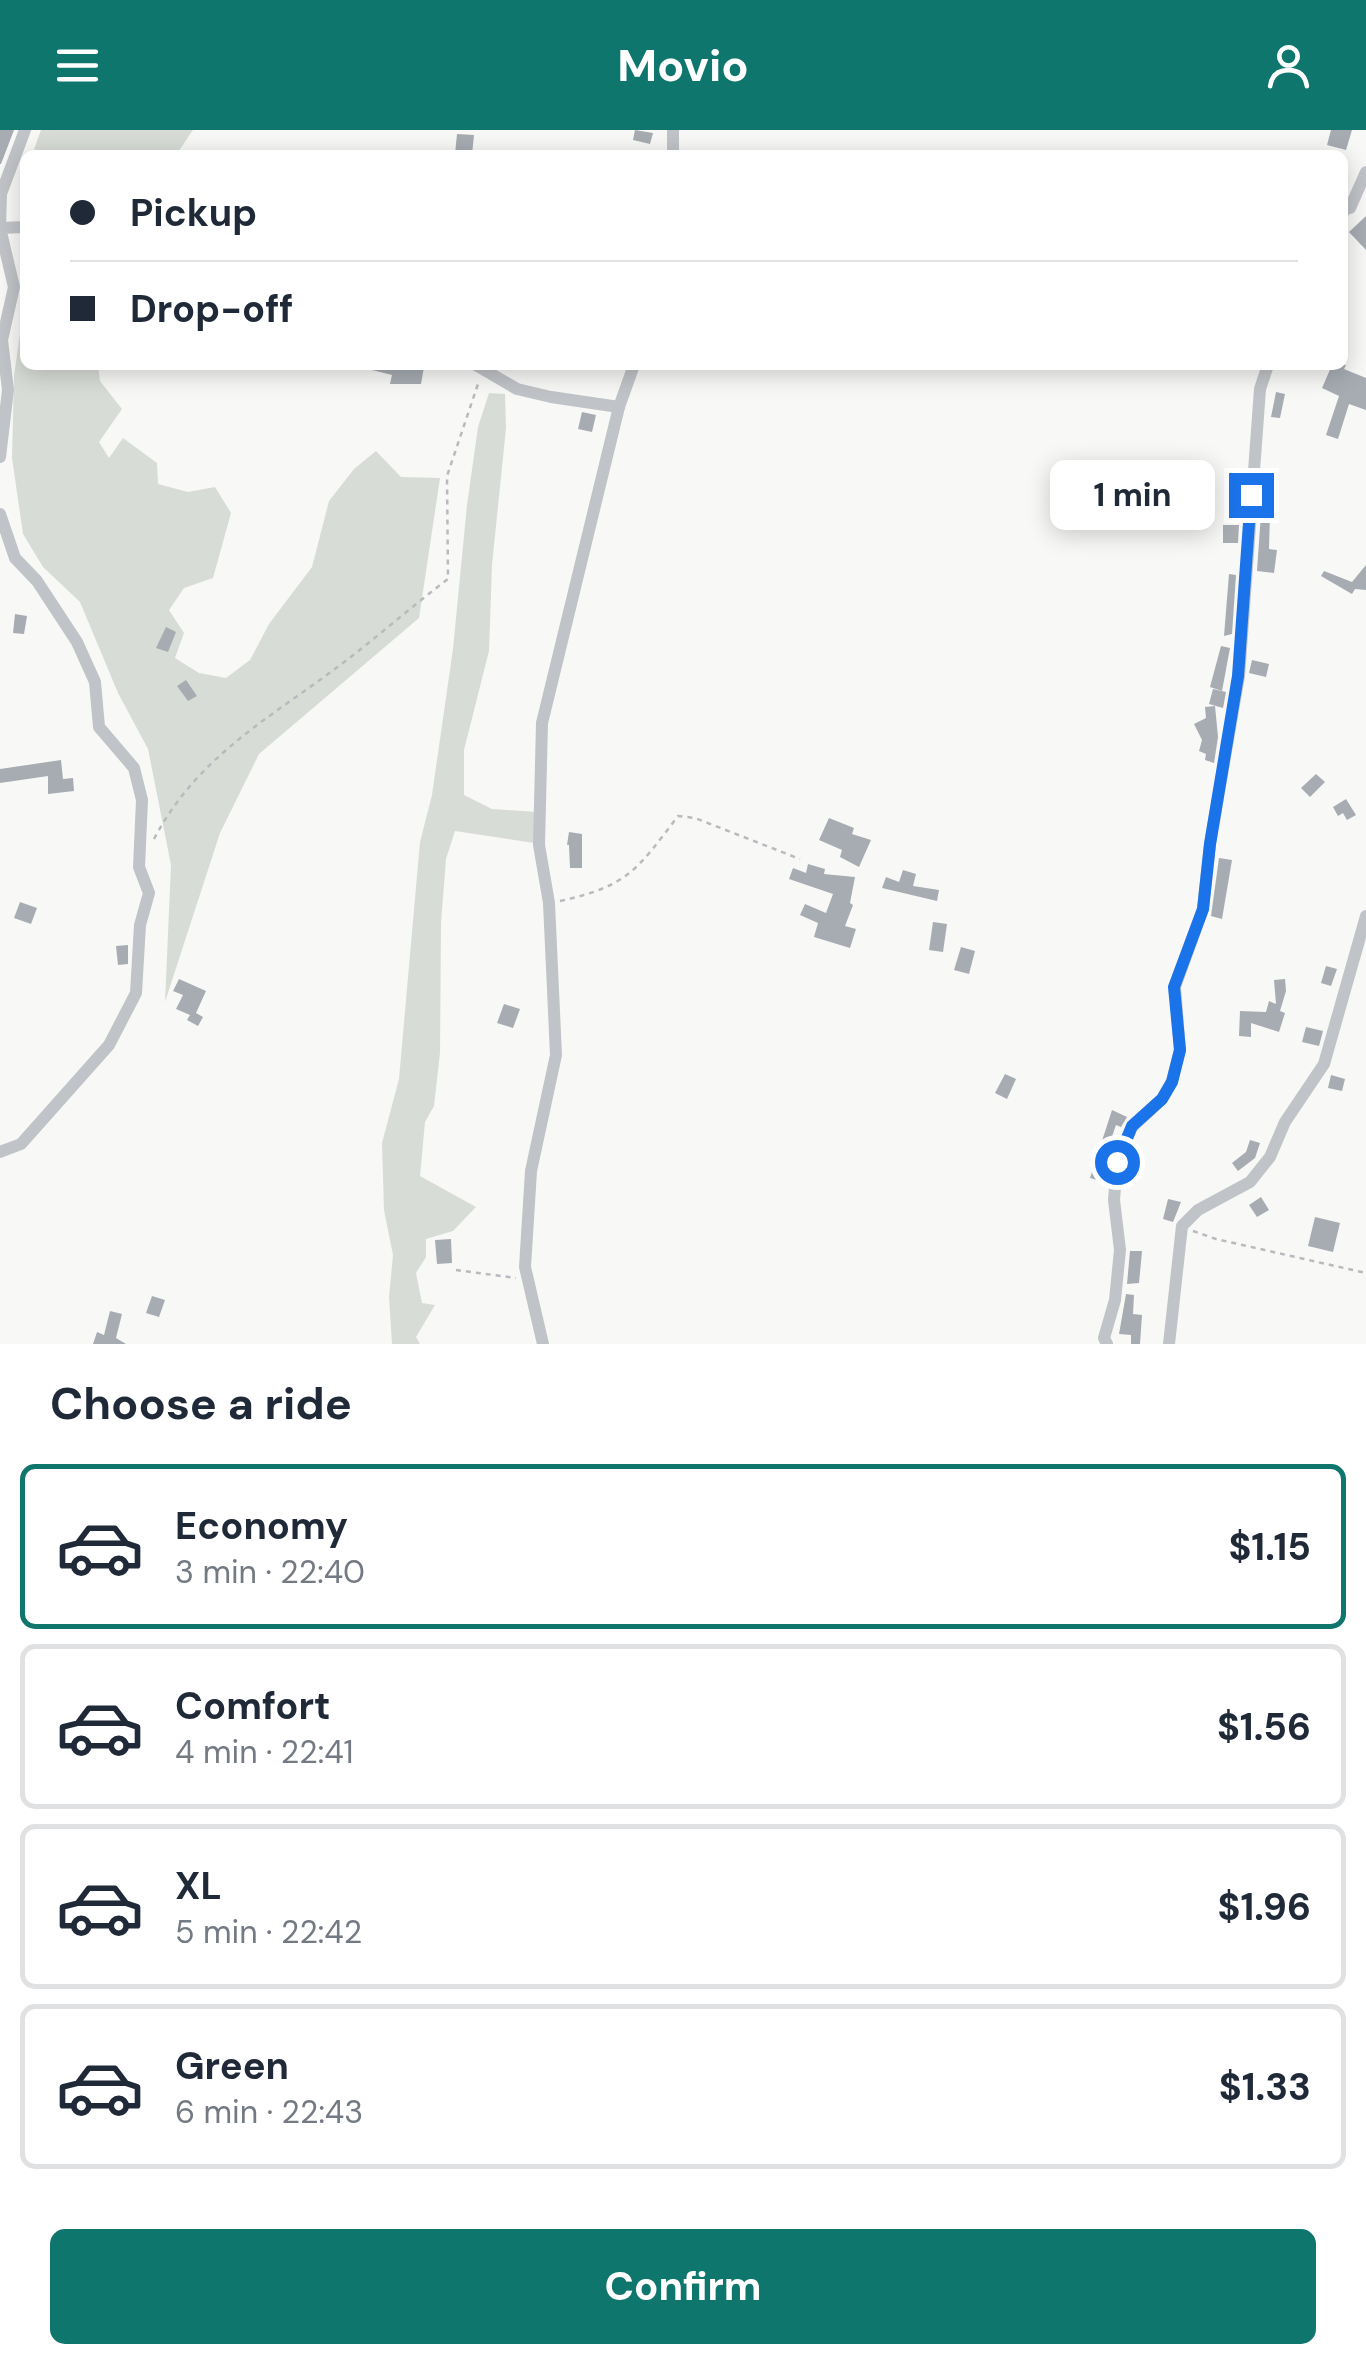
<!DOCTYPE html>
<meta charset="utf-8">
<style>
body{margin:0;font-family:"DM Sans",sans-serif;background:#f6f6f7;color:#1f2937;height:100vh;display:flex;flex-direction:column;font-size:38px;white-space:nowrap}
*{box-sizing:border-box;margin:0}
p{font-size:32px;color:#747a83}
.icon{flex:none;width:55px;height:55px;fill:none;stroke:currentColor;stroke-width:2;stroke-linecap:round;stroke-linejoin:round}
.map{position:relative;height:1214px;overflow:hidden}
.panel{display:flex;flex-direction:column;background:#fff;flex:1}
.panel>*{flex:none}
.banner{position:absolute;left:20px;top:20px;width:1328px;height:220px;border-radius:15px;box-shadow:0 5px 25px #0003;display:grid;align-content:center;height:220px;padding:0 50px;background:#fff}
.end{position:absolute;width:45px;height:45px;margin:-22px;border:12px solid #1a73e8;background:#fff;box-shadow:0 0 0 5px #fff}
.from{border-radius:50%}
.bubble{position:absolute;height:70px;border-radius:15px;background:#fff;box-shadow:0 5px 25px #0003;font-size:32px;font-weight:700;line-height:70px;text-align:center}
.banner b{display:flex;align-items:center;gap:35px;height:95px;font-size:38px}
.banner b+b{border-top:2px solid #e0e1e3}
.banner i{width:25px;height:25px;background:#1f2937}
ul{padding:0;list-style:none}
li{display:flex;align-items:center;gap:30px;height:165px;margin:0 20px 15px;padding:0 30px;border:5px solid #e0e1e3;border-radius:15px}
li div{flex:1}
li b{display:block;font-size:38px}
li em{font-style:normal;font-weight:700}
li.selected{border-color:#0f766e}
li>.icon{width:90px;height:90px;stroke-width:1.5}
h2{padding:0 50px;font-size:45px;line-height:120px}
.action{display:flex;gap:20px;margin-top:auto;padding:20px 50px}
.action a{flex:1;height:115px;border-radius:15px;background:#0f766e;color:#fff;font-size:40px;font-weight:700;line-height:115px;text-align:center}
header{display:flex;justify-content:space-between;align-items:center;height:130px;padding:0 50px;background:#0f766e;color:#fff;font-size:45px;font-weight:700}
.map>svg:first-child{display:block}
.green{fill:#d8dcd6}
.building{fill:#a6acb2}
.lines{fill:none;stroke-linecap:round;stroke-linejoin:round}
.path{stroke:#b8bbbe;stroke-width:2.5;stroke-dasharray:5 5;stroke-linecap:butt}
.street{stroke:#c0c3c7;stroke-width:12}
.route{stroke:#1a73e8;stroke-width:12}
</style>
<header><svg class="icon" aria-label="menu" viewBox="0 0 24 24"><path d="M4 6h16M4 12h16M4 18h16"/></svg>Movio<svg class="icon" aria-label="person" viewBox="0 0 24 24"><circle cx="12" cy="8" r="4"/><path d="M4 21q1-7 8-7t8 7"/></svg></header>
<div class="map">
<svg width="1366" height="1214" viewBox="0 0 1366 1214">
<rect width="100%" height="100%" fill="#f8f8f6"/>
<g class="green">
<path d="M41,0H193L176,25H32Z"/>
<path d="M25,171V235H98L100,251L122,279L99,312L109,328L123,308L157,333L158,354L188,362L215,357L231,383L213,448L184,458L169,480L184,503L175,528L199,543L226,548L250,530L269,494L312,437L329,371L354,339L376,321L401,347L440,348L419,488L259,624L220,703L165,872L171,735L148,619L118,563L80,472L43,437L23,404L12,328L14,245Z"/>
<path d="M489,263L505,264L506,298L492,435L489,521L464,620V665L492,679L537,682L534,713L455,701L446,729L441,793L440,923L434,976L425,992L420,1046L476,1077L453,1101L426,1109V1127L416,1143L422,1173L435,1175L416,1207L420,1214H392L389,1167L393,1125L384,1080L382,1013L399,949L420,712L432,665L453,519L467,375L478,297Z"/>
</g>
<g class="building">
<path d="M0,0H14L1,34H0Z"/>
<path d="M635,0L653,3L650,14L633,10Z"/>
<path d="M1331,0H1352L1346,20L1327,15Z"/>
<path d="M457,4L474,5L472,25L455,24Z"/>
<path d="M1366,86V120L1349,102Z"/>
<path d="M368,235L424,237L421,254H390L392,245L368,239Z"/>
<path d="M1332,235H1346L1344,239L1366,248V280L1349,274L1338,309L1326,305L1339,266L1322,258Z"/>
<path d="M1276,262L1285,264L1280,288L1271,287Z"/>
<path d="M582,282L596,285L592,302L578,299Z"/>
<path d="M1261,383H1270L1269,419L1277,420L1274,443L1257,441Z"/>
<path d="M1223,395H1239L1238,413H1223Z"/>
<path d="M1366,435V460L1355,459L1352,464L1321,446L1324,441L1352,452Z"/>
<path d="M1229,444L1236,445L1232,504L1224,506Z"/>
<path d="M15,484L27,486L24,504L13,503Z"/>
<path d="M166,497L176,502L168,522L156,518Z"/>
<path d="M1221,516L1230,518L1222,561L1210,557Z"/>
<path d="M1252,530L1269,534L1266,547L1249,543Z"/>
<path d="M186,550L197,566L188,571L177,556Z"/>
<path d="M1213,559L1226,562L1223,578L1209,574Z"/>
<path d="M1215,576L1218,607L1214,633L1205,630L1206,624L1199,621L1202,610L1194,594L1206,588L1205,577Z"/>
<path d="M61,630L63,649L73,648L74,661L48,664V646L0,653V639Z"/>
<path d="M1316,644L1325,652L1310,667L1301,658Z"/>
<path d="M1346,669L1356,685L1347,690L1343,683L1338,686L1333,677Z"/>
<path d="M829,688L854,698L852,704L871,710L859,737L840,727L842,720L819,710Z"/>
<path d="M569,702L582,704V738H570L569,715H567Z"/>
<path d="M1219,728L1232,730L1222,789L1211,786Z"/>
<path d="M808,734L825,739L824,744L855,747L850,773L853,775L845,796L856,799L850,818L814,807L818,793L800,785L805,774L826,783L833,764L789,749L793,738L806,743Z"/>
<path d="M903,740L916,744L913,756L939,760L937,771L882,758L886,747L899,752Z"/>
<path d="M20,772L37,778L31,794L14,788Z"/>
<path d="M933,792L947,794L943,822L929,820Z"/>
<path d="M128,815V834L118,835L116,816Z"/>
<path d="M961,817L975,821L969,844L954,840Z"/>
<path d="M1326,836L1337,839L1331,856L1321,853Z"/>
<path d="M179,849L206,861L196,883L203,887L198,896L187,890L190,885L176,879L183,865L173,861Z"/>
<path d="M1285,849L1286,861L1280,881L1285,883L1279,902L1251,893V907L1239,906L1240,881L1266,882L1269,871L1276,874L1274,850Z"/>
<path d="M504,874L520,879L513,898L497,893Z"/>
<path d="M1306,897L1323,901L1319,916L1302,912Z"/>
<path d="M1005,944L1016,949L1007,969L995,963Z"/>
<path d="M1331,945L1345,949L1342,961L1328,958Z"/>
<path d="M1112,980L1127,987L1121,997L1116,995L1106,1024L1109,1025L1105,1052L1090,1048Z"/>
<path d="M1250,1010L1260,1013L1255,1028L1238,1041L1232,1033L1246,1022Z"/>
<path d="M1261,1067L1269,1080L1257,1087L1249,1075Z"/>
<path d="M1168,1069L1181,1072L1173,1092L1163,1089Z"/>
<path d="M1315,1087L1340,1093L1333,1122L1308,1116Z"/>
<path d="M451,1109L452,1133L437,1134L435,1110Z"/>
<path d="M1130,1121H1142L1139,1153L1127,1154Z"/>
<path d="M1126,1164L1134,1165L1133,1184L1142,1185L1140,1214H1131V1205L1119,1204Z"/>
<path d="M152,1166L165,1170L159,1187L146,1183Z"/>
<path d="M110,1181L122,1184L116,1208L126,1214H93L97,1202L104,1205Z"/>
</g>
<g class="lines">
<g class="path">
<path d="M154,709C197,627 268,589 339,536C376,508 411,477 448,449L447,346L478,254"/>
<path d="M560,771C628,756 637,740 678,686L695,688L800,729"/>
<path d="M1193,1101L1216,1109L1366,1143"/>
<path d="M456,1140L516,1148"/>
</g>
<g class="street">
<path d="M673,0V25"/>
<path d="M1342,84L1348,76L1350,78L1366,42"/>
<path d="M0,98L25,97"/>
<path d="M476,235L517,259L551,267L619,277"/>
<path d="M0,327L8,260L2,210L14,157L0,98L1,64L25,0"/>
<path d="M0,384L15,428L37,451L77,512L95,552L99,597L134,638L142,670L139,737L149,763L140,795L136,863L109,915L21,1014L0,1022"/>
<path d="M543,1214L525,1137L531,1041L556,925L549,773L539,715L542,593L619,277L634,235"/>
<path d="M1107,1214L1104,1208L1115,1170L1120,1120L1114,1070L1117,1032L1132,997L1162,969L1172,951L1180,920L1175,857L1203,779L1210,714L1239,546L1260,259L1268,235"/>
<path d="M1169,1214L1182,1096L1198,1080L1250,1052L1270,1027L1285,992L1324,934L1366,786"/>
</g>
</g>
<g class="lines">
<path class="route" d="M1117,1032L1132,996L1162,969L1172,952L1180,920L1174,857L1203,779L1210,714L1238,546L1251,365"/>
</g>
</svg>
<i class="end from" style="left:1117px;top:1032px"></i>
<i class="end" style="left:1251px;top:365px"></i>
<div class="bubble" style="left:1050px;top:330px;width:165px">1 min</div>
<div class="banner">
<b><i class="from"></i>Pickup</b>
<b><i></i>Drop-off</b>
</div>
</div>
<section class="panel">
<h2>Choose a ride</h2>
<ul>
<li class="selected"><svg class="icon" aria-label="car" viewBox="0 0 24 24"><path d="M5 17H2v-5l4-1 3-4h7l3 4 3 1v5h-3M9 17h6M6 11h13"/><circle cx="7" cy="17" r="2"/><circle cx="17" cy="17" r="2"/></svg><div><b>Economy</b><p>3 min · 22:40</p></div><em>$1.15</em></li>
<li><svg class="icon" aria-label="car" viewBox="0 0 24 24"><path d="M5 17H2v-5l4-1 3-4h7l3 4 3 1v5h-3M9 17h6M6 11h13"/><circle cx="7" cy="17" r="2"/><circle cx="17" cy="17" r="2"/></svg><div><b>Comfort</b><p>4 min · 22:41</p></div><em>$1.56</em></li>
<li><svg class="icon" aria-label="car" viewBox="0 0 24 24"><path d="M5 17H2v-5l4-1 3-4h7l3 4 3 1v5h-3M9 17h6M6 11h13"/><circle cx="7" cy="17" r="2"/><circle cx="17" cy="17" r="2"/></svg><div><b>XL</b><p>5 min · 22:42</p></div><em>$1.96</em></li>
<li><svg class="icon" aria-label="car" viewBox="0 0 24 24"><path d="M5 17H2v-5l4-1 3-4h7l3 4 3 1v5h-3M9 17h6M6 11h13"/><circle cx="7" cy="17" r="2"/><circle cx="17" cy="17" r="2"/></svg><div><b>Green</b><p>6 min · 22:43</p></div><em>$1.33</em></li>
</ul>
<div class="action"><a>Confirm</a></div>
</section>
